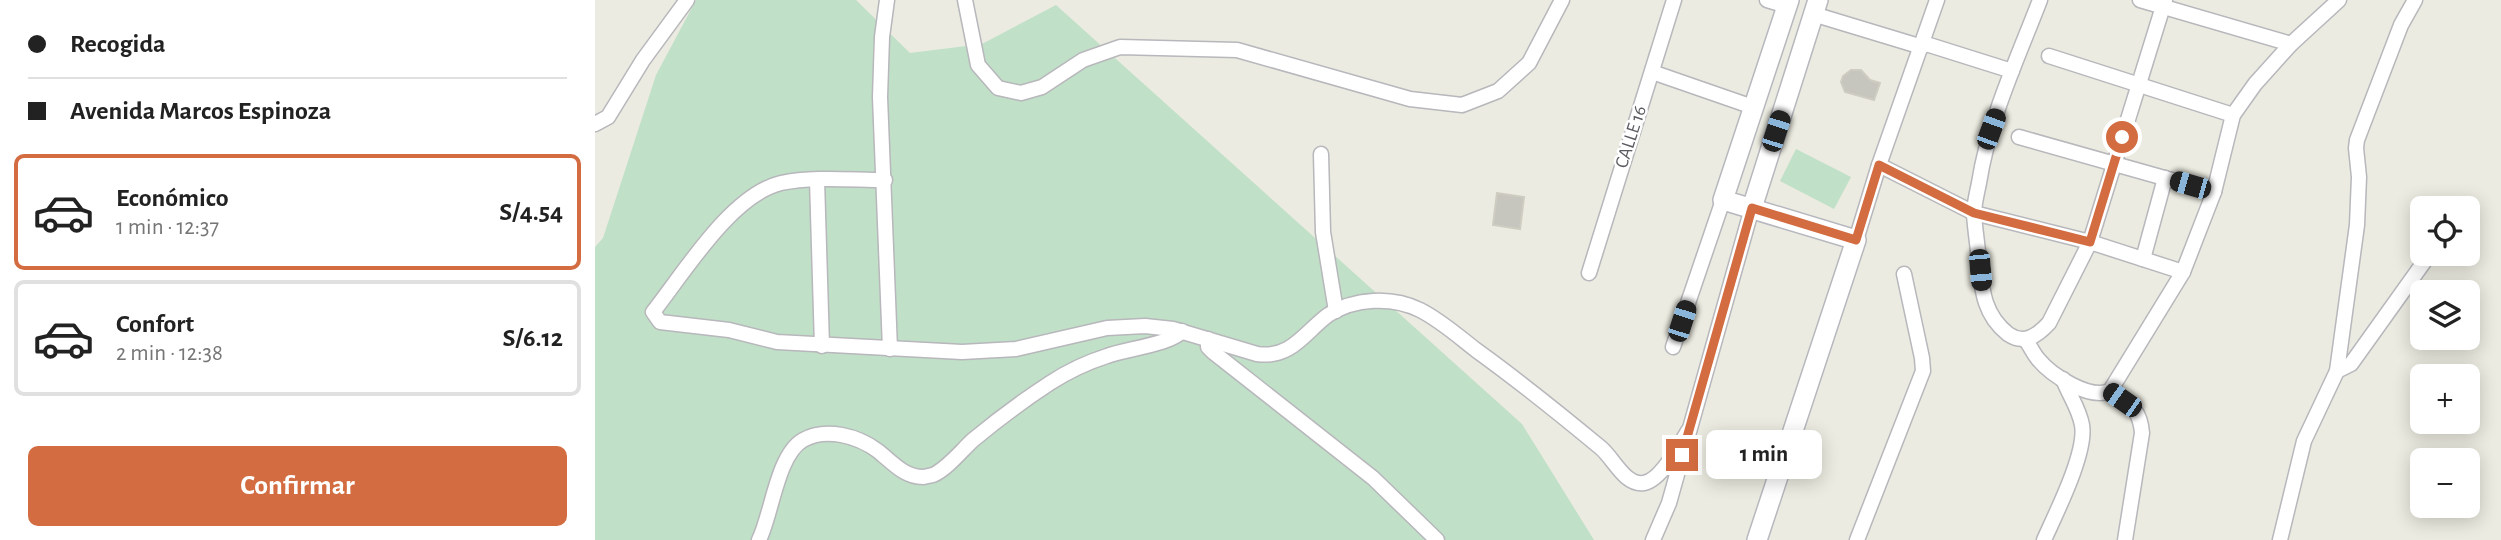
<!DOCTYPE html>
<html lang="es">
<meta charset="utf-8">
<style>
body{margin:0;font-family:"Alegreya Sans",sans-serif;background:#f6f6f6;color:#222;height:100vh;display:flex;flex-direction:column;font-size:26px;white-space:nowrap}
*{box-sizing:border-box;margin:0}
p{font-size:23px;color:#767676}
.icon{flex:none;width:38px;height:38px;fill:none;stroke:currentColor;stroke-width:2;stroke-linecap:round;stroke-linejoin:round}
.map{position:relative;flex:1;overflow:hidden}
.side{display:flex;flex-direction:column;background:#fff;width:595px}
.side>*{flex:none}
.banner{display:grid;align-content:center;height:154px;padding:0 28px;background:#fff}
.tools{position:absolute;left:1815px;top:196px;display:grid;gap:14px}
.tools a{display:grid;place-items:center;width:70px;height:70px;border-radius:10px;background:#fff;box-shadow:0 4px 18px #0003;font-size:35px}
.end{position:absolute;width:32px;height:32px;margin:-16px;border:9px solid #d36c40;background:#fff;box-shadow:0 0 0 4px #fff}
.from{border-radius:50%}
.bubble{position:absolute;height:49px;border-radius:10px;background:#fff;box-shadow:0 4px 18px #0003;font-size:23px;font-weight:700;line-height:49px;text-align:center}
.car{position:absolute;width:21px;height:42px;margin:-21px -10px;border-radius:9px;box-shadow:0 0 5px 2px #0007;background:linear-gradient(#222 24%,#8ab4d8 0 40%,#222 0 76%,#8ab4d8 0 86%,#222 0)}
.banner b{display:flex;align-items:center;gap:24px;height:66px;font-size:26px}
.banner b+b{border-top:2px solid #e0e0e0}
.banner i{width:18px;height:18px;background:#222}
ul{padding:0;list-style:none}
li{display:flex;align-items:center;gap:21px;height:116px;margin:0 14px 10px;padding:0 14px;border:4px solid #e0e0e0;border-radius:10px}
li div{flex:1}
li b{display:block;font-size:26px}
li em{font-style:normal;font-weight:700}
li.selected{border-color:#d36c40}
li>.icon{width:63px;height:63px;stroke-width:1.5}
.button{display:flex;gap:14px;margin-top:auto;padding:14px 28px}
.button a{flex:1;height:80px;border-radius:10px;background:#d36c40;color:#fff;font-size:28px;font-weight:700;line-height:80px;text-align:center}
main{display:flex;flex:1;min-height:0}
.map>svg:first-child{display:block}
.green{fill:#c1e0c8}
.building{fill:#c6c5be;stroke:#cfcdc1;stroke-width:2}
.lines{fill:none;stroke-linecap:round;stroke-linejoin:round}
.street-casing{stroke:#b7b7bc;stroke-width:17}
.secondary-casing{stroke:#b7b8be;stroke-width:22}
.street{stroke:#fff;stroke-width:14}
.secondary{stroke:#fff;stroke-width:19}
.route{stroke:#d36c40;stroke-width:9}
.labels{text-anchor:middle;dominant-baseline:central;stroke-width:5;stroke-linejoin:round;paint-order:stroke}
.street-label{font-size:19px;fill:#5a5b60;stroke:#fff}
</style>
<main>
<section class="side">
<div class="banner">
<b><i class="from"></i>Recogida</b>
<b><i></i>Avenida Marcos Espinoza</b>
</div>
<ul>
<li class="selected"><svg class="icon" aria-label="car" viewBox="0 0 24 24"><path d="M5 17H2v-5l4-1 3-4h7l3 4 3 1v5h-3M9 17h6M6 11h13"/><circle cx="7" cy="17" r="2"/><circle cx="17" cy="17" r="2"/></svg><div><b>Económico</b><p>1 min · 12:37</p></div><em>S/4.54</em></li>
<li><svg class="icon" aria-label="car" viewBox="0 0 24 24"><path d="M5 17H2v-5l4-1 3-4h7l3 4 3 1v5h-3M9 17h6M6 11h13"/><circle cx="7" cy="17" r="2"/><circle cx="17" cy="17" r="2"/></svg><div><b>Confort</b><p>2 min · 12:38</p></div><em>S/6.12</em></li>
</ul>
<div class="button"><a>Confirmar</a></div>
</section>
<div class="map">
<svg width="1906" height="540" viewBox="0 0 1906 540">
<rect width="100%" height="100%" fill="#ebebe1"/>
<g class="green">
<path d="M101,0H261L315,53L387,44L461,5L927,424L999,540H0V247L8,238L61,75Z"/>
<path d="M1201,149L1256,177L1239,209L1185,181Z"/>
</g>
<g class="building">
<path d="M1256,70H1266L1275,80L1285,83L1279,100L1250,92L1246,82L1248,76Z"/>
<path d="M902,193L929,197L925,229L898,225Z"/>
</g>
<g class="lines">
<defs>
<g id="street">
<path d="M292,0L287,37L285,97L295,349"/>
<path d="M370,0L383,65L403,88L426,93L447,87L488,60L525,47L642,50L815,99L867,105L903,91L934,63L967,0"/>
<path d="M1172,0L1192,6"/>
<path d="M1445,0C1422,60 1394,119 1384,183C1382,193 1379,204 1379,214C1380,230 1383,247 1384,262C1387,291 1389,315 1413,334C1429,345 1442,336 1454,323L1495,242L1570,0"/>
<path d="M1545,0L1696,44"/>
<path d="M1218,14L1327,47"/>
<path d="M1328,43L1417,71"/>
<path d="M1454,56L1638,115"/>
<path d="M1057,72L1158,107"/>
<path d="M0,124L13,117L48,60L92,0"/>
<path d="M1424,137L1619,192"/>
<path d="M726,154L728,232L741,311"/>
<path d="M1284,165L1379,213L1495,242L1588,272"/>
<path d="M222,180L227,346"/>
<path d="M290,180C257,180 219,176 186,183C136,195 89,273 58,312L65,322L134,330L182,342L367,352L421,349L512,328L550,326L578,329L662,354C696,359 709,333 733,315C759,298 797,296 825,310C845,320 863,336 881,350C924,381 965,414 1006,448C1019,459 1030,486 1049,483C1066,480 1085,445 1093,431"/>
<path d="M1261,240L1284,165L1342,0"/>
<path d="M1548,259L1570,178"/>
<path d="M994,273L1079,0"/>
<path d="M613,339V347L618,352L778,478L842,540"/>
<path d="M1431,340C1435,346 1438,353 1443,359C1456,375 1494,400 1515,391C1534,404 1545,408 1547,433L1530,540"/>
<path d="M1078,347L1128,200"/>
<path d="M1742,371L1756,364L1834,255"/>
<path d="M1515,391L1588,272L1619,192L1638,115L1660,84L1696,44L1744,0"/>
<path d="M164,540C177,514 182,455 208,440C231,427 263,436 283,451C297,462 309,477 328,477C329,477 337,475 338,475C353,468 366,451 378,440C402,420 429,400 455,383C472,372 493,362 512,356C530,349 577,344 587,331"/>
<path d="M1058,540L1074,503L1157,208"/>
<path d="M1262,540L1328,371L1327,358L1309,274"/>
<path d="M1449,540C1461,513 1492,452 1487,425C1484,408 1474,395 1468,379"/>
<path d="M1685,540L1709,441L1742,371L1762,225L1764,177L1761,148L1762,140L1806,25L1820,0"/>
</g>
<g id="secondary">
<path d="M1157,208L1223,0"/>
<path d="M1162,540L1261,240L1128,200L1194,0"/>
</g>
</defs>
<use href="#street" class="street-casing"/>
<use href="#secondary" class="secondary-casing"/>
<use href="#street" class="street"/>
<use href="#secondary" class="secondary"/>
</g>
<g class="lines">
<path class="route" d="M1087,455L1157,208L1261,240L1284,165L1379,213L1495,242L1527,137"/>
</g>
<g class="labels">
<g class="street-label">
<text transform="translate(1036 137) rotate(-72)">CALLE 16</text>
</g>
</g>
</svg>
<div class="tools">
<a><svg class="icon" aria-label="locate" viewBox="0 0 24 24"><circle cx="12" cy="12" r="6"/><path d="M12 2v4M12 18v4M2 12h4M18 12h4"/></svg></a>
<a><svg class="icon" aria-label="layers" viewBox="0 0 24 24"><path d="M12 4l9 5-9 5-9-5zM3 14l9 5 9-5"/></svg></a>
<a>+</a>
<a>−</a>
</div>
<i class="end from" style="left:1527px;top:137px"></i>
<i class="end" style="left:1087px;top:455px"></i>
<div class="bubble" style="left:1111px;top:430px;width:116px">1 min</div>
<i class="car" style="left:1396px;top:129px;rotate:20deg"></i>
<i class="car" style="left:1181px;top:131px;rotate:18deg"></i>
<i class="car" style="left:1595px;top:185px;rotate:286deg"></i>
<i class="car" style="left:1385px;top:270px;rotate:175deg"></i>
<i class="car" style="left:1087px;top:321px;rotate:18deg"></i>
<i class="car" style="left:1527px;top:400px;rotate:305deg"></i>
</div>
</main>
